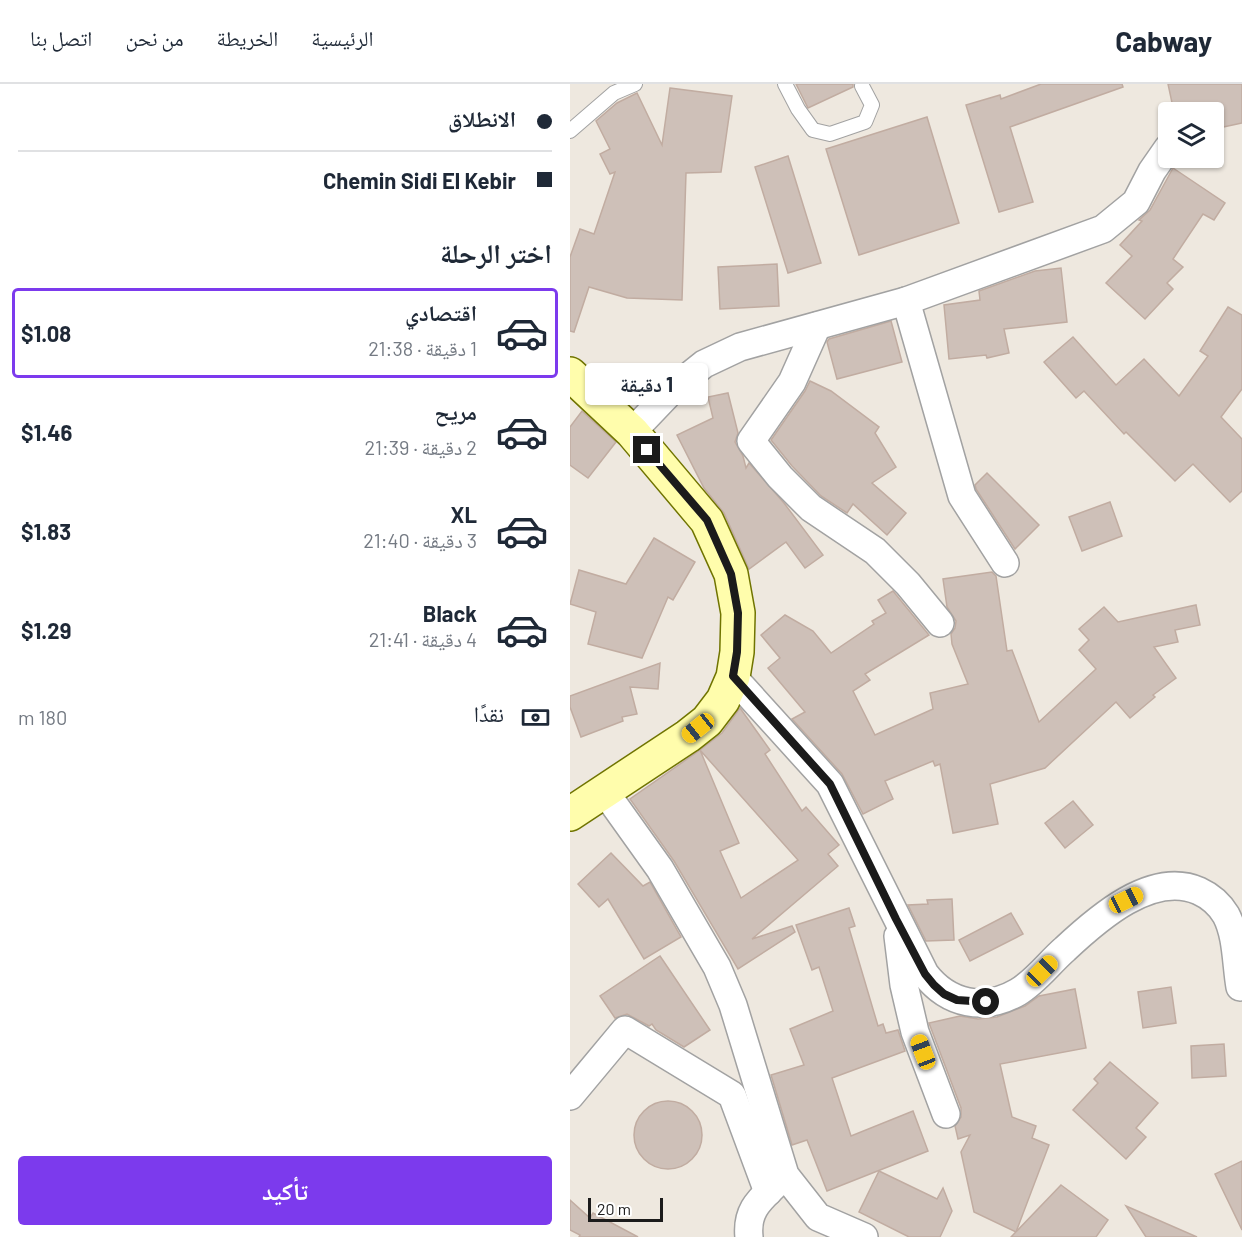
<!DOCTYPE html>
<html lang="ar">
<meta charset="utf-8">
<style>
body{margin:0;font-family:Barlow,"Noto Naskh Arabic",sans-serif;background:#f2f2f3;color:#1f2937;direction:rtl;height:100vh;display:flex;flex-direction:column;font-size:22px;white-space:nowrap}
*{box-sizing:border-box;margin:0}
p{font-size:20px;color:#747a83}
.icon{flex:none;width:33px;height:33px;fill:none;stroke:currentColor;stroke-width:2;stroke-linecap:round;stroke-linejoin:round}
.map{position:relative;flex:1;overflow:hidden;direction:ltr}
.details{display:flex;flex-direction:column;background:#fff;width:570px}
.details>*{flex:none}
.guide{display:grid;align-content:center;height:132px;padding:0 18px;background:#fff}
.tools{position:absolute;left:588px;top:18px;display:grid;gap:12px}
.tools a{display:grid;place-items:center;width:66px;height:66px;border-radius:6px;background:#fff;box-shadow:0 2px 4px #0004;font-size:30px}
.scale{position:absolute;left:18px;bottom:15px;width:75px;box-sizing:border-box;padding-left:6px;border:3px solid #1b1b1b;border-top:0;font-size:16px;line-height:21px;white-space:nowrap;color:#1b1b1b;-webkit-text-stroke:4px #fff;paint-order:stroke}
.end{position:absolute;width:27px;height:27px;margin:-14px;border:8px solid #1b1b1b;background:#fff;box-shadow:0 0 0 3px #fff}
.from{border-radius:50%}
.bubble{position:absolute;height:42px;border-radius:6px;background:#fff;box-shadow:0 2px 4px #0004;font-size:20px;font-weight:700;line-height:42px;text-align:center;direction:rtl}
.car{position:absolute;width:18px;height:36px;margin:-18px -9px;border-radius:8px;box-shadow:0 0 4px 2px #0007;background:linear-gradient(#f5c518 24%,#345 0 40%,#f5c518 0 76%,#345 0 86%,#f5c518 0)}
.guide b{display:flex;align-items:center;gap:21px;height:57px;font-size:22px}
.guide b+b{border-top:2px solid #e0e1e3}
.guide i{width:15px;height:15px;background:#1f2937}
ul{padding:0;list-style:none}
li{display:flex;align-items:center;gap:18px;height:90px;margin:0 12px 9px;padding:0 6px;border:3px solid transparent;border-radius:6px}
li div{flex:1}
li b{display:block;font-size:22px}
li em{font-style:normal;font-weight:700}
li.selected{border-color:#7c3aed}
li>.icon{width:54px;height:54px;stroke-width:1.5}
h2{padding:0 18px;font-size:27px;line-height:72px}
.pay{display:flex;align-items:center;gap:15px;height:66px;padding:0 18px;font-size:22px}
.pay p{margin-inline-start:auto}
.primary-button{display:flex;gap:12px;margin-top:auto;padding:12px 18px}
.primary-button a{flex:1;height:69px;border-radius:6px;background:#7c3aed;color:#fff;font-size:24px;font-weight:700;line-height:69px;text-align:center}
header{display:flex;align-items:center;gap:36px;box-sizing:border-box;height:84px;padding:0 30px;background:#fff;border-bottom:2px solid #e0e1e3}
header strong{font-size:28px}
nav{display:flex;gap:33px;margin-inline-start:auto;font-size:21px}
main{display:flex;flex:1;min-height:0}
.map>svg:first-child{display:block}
.building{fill:#cec0b8;stroke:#c1aca1;stroke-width:1.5}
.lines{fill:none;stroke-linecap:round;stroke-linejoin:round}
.lane-casing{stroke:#a2a2a2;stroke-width:16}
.street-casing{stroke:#a2a2a2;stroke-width:30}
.secondary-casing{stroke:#707400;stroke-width:36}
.lane{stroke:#fff;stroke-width:14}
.street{stroke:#fff;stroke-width:27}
.secondary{stroke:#fffdac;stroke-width:33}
.route{stroke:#1b1b1b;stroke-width:8}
</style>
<header>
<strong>Cabway</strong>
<nav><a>الرئيسية</a><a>الخريطة</a><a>من نحن</a><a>اتصل بنا</a></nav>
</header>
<main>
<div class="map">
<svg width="672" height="1153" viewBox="0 0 672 1153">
<rect width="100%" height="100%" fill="#eee8df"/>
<g class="building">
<path d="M226,0H283V3L238,24Z"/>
<path d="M471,0H552L553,3L440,43L463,118L429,128L396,21L430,11L431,15Z"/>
<path d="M598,0H672V39L644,45V28H604Z"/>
<path d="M100,4L162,12L151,88L116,89L112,216L57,214L19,203L4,248L0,247V173L10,145L24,150L45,88L40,90L30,70L40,65L26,37L47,19L67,9L92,61Z"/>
<path d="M357,33L389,139L289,171L256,65Z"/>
<path d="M218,72L251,179L218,189L185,83Z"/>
<path d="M603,84L655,119L644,136L633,130L603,175L613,183L597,199L603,205L575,235L536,199L562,172L550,161L572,137L569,136L580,126Z"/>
<path d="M207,180L209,222L150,225L148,183Z"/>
<path d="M491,184L497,238L434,245L439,269L417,274L416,271L379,275L374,221L410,216L409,207L465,187Z"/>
<path d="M658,223L672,231V305L651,333L672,355V407L660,418L623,380L605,397L556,348L554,350L514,307L506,314L474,278L503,253L546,301L574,275L609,312L638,272L630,267Z"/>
<path d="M321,237L332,278L267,295L257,258L259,255Z"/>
<path d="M240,297L261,307L309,343L305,349L326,383L302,399L336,429L317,451L283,420L277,429L251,412L222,382L201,356L235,307Z"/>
<path d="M158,309L168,349L165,358L173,372L176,384L179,379L214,419L253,471L235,484L216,458L179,485L154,429L134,404L107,351L143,334L138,313Z"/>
<path d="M12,327L46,358L18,394L0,381V343Z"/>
<path d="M417,389L469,441L445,465L406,405L405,401Z"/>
<path d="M540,418L552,452L512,467L499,433Z"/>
<path d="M84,454L125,478L103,516L98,513L72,574L18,560L26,528L0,520L9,486L56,500Z"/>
<path d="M422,488L426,492L437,567L442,566L469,638L526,585L509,566L519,556L509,545L534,523L548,538L626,521L630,541L605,546L608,558L584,563L606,594L583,611L585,613L560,634L546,618L475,684L420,700L428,740L383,749L370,680L365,682L363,677L315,697L323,715L293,730L272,690L222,635L235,628L198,584L210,574L191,551L215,531L243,547L261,569L304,540L302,537L316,529L308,516L323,507L359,551L295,590L300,596L283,607L305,651L363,625L360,609L398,600L382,560L381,550L385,544L386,537L377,523L373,495Z"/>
<path d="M90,579L88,605L60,603L67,630L52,633L53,637L11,653L0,623V612Z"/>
<path d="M170,624L200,666L195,670L232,727L236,723L269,761L258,770L268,782L182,855L222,842L225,848L168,885L104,777L60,715L130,666L169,759L150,767L171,814L228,776L130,666L152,649Z"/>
<path d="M503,717L523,741L495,764L475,739Z"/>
<path d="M41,769L73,802L80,798L111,853L74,875L38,815L29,823L8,800Z"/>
<path d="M382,815L384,856L356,857L338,821L358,820L357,816Z"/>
<path d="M279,824L285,842L279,844L308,942L313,940L316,949L328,946L335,967L262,994L281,1052L343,1027L358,1067L257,1107L237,1056L222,1061L201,991L234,981L220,945L263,927L249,883L242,886L226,841Z"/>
<path d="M441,829L453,850L400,877L389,856Z"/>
<path d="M90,872L140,946L114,963L86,946L82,940L79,942L57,930L45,934L30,912Z"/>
<path d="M601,903L606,939L573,944L568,908Z"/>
<path d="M505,905L516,964L430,980L442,1033L466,1042L462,1054L479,1061L446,1148L404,1128L391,1068L400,1051L388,1055L385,1042L391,1033V1024L359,939L390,932L408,935L427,933L455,922L469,912Z"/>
<path d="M654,960L656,992L622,994L621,962Z"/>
<path d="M540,978L588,1019L566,1044L576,1053L556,1075L503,1026L528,999L524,995Z"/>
<circle cx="98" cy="1051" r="34"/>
<path d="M672,1077V1146L645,1090Z"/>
<path d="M309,1087L367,1115L373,1104L382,1127L370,1153H339L289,1128Z"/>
<path d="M491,1101L538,1136L526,1153H441Z"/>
<path d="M0,1116L20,1134L23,1129L68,1153H9L10,1151L0,1146Z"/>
<path d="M556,1122L627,1153H576Z"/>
</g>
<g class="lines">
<defs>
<g id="lane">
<path d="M215,0L228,25L243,46L260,50L295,38L302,21L292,2"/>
<path d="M0,47L44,9L65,0"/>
</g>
<g id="street">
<path d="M336,217L392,412L435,479"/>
<path d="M247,242L222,298L181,357L210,393L241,424L305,467L338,500L370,539"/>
<path d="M62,348L104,304L134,280L170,263L336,217L533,145L566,118L582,87L598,64"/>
<path d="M163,593L260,700L355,890C378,920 414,928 448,908C466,897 479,879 495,865C527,835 582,786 629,807C640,812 650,821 656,831C667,852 666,880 670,903"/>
<path d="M35,708L90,785L147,883L163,921L215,1091L248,1133L294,1153"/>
<path d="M328,852L334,901L345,948L376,1030"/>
<path d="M0,1012L55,946L162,1011L198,1108"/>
<path d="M179,1153C176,1125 191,1115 209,1097"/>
</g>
<path id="secondary" d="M0,290L62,348L137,437L161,490L168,529L167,568L163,593L153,616L137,637L118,652L0,730"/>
</defs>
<use href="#lane" class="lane-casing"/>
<use href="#street" class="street-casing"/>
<use href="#secondary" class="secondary-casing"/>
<use href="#lane" class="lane"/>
<use href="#street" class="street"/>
<use href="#secondary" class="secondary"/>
</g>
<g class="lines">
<path class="route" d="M77,366L137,436L161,490L168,529L167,568L163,592L260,700L326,835L355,890L364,901L374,910L387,916L416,918"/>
</g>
</svg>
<div class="tools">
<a><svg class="icon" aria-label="layers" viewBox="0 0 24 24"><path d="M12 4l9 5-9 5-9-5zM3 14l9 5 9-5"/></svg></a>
</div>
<div class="scale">20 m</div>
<i class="end from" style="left:416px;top:918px"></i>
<i class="end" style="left:77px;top:366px"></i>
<div class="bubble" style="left:15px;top:279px;width:123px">1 دقيقة</div>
<i class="car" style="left:128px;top:644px;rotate:231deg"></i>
<i class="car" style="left:556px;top:816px;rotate:64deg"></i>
<i class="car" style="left:472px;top:887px;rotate:45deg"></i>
<i class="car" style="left:353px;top:968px;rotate:339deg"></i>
</div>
<section class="details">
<div class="guide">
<b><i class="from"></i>الانطلاق</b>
<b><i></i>Chemin Sidi El Kebir</b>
</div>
<h2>اختر الرحلة</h2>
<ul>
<li class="selected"><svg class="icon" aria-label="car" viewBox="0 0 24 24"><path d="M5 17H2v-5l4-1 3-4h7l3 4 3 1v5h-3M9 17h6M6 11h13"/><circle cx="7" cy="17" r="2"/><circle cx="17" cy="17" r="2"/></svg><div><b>اقتصادي</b><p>1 دقيقة · 21:38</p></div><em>$1.08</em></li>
<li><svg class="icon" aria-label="car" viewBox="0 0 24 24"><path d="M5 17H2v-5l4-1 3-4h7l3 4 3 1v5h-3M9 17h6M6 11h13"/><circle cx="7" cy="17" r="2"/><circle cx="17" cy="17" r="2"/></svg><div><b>مريح</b><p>2 دقيقة · 21:39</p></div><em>$1.46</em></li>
<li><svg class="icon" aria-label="car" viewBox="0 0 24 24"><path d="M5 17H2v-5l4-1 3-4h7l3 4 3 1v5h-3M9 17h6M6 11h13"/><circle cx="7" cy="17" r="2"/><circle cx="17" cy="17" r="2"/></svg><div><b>XL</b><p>3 دقيقة · 21:40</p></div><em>$1.83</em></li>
<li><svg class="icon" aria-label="car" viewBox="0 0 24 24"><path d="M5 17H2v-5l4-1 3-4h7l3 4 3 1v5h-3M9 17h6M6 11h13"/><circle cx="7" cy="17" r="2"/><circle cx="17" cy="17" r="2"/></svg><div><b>Black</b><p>4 دقيقة · 21:41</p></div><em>$1.29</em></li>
</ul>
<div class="pay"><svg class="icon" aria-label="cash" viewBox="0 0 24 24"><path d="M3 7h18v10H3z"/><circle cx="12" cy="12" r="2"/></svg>نقدًا<p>180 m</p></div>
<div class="primary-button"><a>تأكيد</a></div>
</section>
</main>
